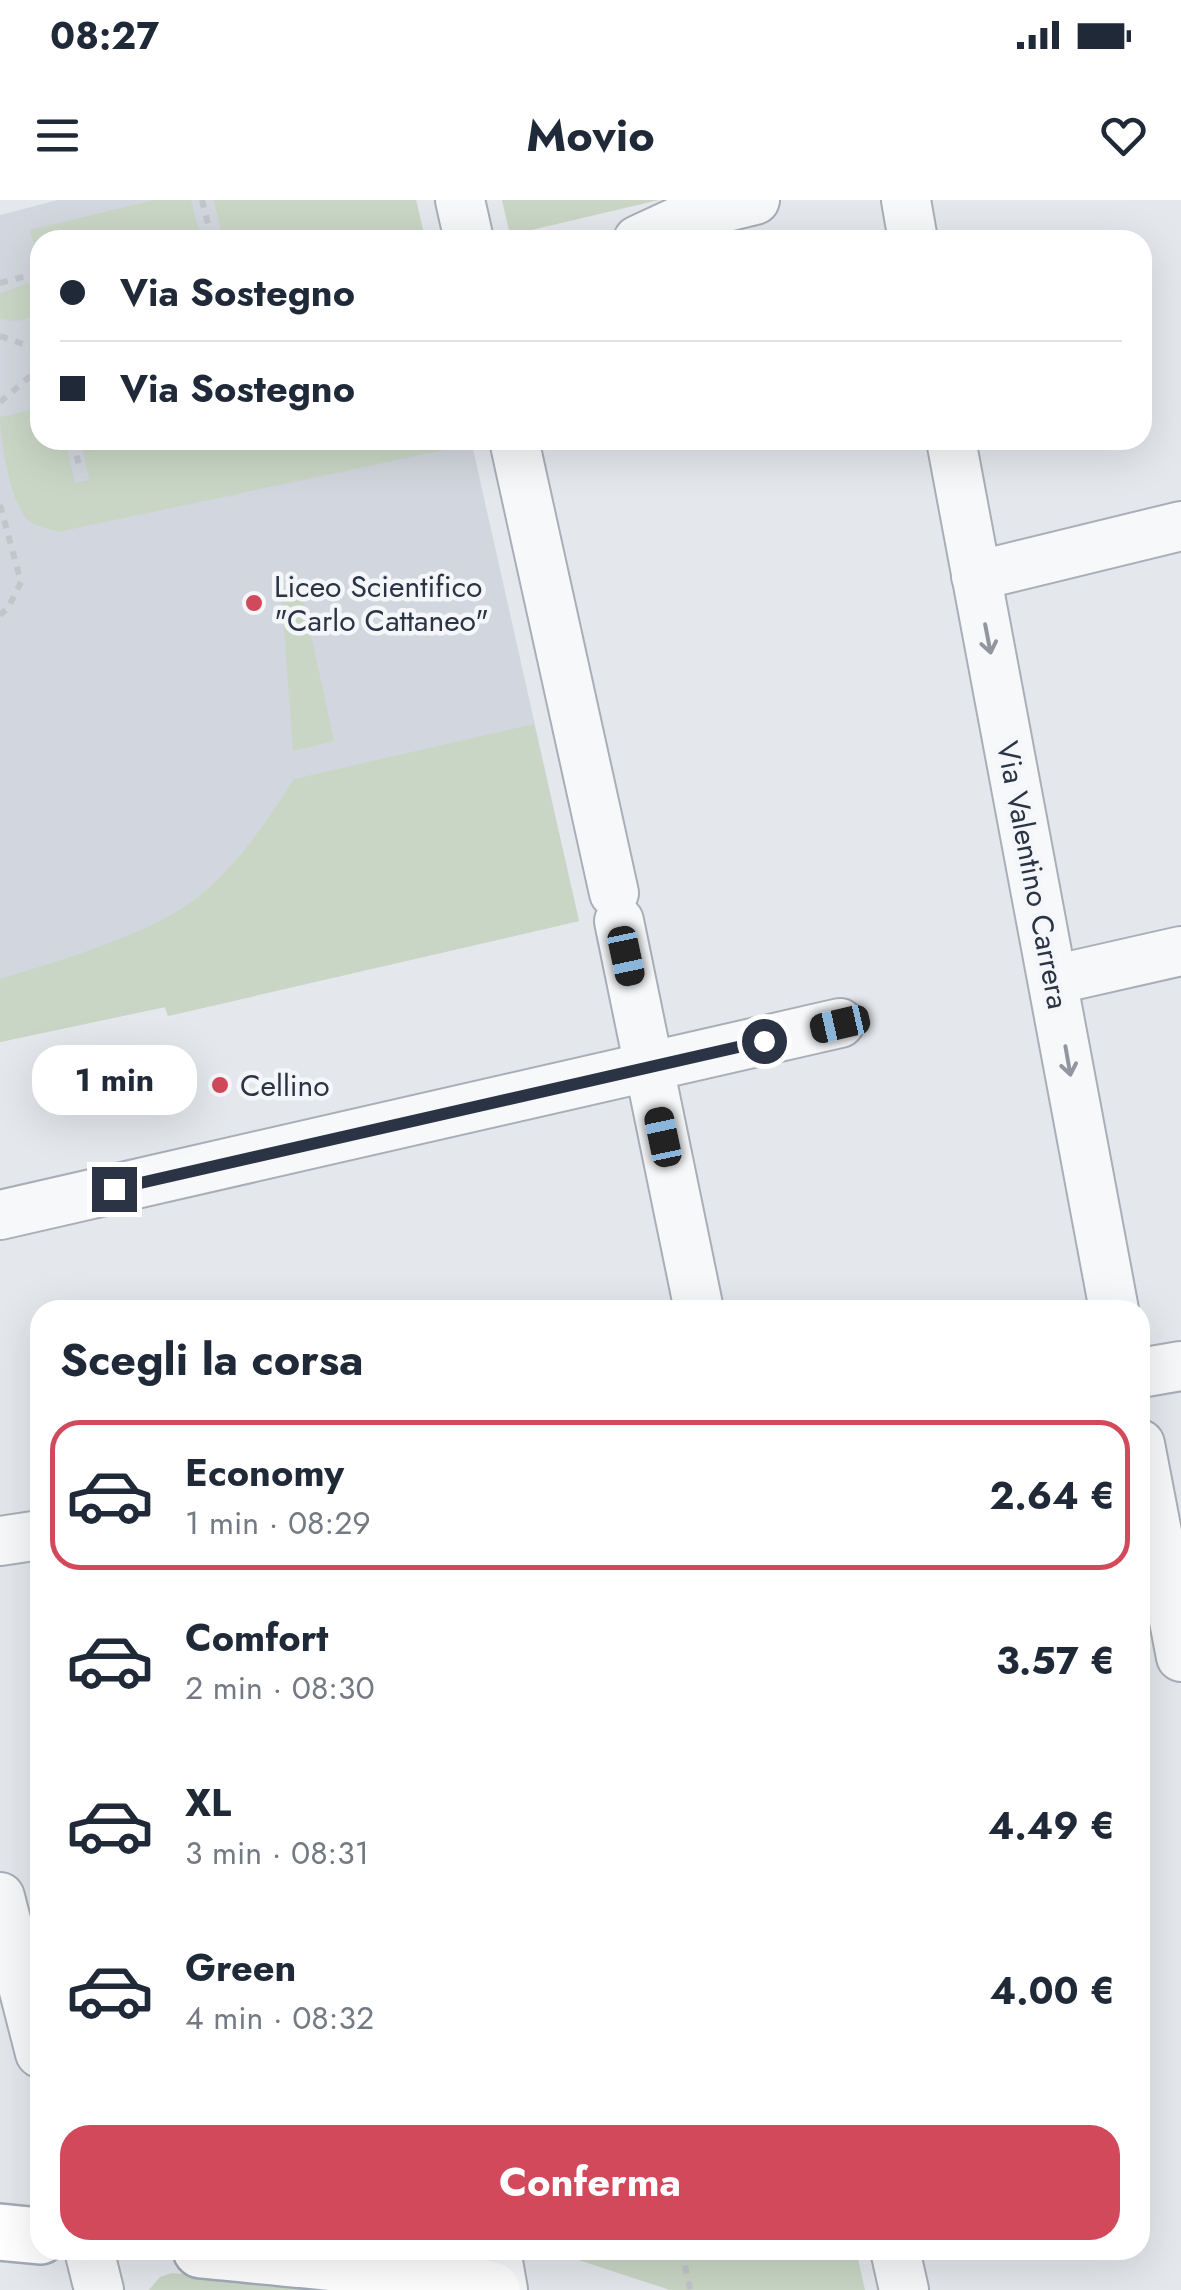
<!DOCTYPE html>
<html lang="it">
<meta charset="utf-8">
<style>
body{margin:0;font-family:Jost,sans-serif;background:#f6f6f7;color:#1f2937;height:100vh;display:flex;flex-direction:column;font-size:38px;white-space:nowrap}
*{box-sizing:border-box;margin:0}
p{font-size:32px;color:#747a83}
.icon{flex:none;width:55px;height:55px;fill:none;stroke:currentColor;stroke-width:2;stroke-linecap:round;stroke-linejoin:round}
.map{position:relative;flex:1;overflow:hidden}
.sheet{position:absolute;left:30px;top:1100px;width:1120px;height:960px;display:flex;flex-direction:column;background:#fff;border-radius:30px;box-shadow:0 10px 40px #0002}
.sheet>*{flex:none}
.banner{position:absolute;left:30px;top:30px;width:1122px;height:220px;border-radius:30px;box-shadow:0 10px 40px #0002;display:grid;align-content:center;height:220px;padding:0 30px;background:#fff}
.end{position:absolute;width:45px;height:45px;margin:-22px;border:12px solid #2b3445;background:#fff;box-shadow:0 0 0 5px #fff}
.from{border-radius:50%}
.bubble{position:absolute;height:70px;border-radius:30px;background:#fff;box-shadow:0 10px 40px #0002;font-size:32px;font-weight:700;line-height:70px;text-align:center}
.car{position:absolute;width:30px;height:60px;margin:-30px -15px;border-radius:12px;box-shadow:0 0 8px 2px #0007;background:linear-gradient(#222 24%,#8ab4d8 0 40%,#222 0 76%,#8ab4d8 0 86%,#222 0)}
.banner b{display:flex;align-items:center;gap:35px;height:95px;font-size:38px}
.banner b+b{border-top:2px solid #e0e1e3}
.banner i{width:25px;height:25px;background:#1f2937}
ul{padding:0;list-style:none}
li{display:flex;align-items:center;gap:30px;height:150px;margin:0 20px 15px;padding:0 10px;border:5px solid transparent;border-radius:30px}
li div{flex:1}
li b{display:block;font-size:38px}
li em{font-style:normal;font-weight:700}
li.active{border-color:#d1495b}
li>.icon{width:90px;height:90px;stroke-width:1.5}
h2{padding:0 30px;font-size:45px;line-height:120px}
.button{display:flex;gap:20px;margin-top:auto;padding:20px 30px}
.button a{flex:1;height:115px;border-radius:30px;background:#d1495b;color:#fff;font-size:40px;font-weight:700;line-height:115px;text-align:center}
.status{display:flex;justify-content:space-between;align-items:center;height:70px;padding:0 50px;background:#fff;direction:ltr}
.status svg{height:28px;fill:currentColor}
header{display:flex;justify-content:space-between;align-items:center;height:130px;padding:0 30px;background:#fff;font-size:45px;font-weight:700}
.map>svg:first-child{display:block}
.built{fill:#d2d6de}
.green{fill:#c9d6c5}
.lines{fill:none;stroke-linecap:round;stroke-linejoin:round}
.minor-casing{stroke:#a9aeb7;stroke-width:52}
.major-casing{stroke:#a3abb8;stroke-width:60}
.path{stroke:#c2c5cb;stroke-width:6;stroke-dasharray:8 8;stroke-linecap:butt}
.minor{stroke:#f7f8fa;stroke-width:48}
.major{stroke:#fff;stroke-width:55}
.oneway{stroke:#9196a0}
.route{stroke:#2b3445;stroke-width:12}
.poi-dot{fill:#d1495b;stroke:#f4f6f9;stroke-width:4}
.labels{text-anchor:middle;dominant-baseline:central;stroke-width:9;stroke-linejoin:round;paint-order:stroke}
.poi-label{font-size:30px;fill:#2b3445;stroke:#f4f6f9;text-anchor:start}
.street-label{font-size:30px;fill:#2b3445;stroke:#f4f6f9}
</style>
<div class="status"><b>08:27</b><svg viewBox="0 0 49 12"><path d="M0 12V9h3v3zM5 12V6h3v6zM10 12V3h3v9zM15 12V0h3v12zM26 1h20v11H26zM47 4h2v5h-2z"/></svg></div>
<header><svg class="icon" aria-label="menu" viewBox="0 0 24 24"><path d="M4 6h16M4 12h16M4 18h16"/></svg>Movio<svg class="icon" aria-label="heart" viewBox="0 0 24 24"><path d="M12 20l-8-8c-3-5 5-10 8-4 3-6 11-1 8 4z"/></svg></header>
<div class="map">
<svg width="1181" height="2090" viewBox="0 0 1181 2090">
<rect width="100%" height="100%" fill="#e4e7ec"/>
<path class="built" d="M58,0H416L425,40H40V240H471L579,721L168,816L165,807L0,842V15Z"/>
<g class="green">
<path d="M154,0H191L201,40H40V71L30,30Z"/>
<path d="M214,0H416L425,38L223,40Z"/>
<path d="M502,0H659L510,35Z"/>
<path d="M29,83L38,115L17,121L0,119V93Z"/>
<path d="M40,208V240H65L75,283L89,280L81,240H471L472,244L58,332C50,329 35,326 28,320C11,304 0,241 0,217Z"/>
<path d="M299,379L334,541L293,551L282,405L285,385Z"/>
<path d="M534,524L579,721L168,816L165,807L0,842V779C61,760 155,734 203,693C240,661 268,620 294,579Z"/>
<path d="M548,2050H856L865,2090H670Z"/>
<path d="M172,2073L357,2090H149L160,2077Z"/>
</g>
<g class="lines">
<defs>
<g id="minor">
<path d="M460,0L469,40"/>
<path d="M906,0L913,40"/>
<path d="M638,40L690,16L755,0"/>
<path d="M514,240L614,693"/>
<path d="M951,240L1114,1110"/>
<path d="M976,376L1181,326"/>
<path d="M619,721L699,1110"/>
<path d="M1053,780L1181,751"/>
<path d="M0,1015L840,823"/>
<path d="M1140,1173L1181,1166"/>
<path d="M1140,1244L1181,1457"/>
<path d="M0,1341L40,1335"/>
<path d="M0,1697L40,1853"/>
<path d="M89,2050L99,2090"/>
<path d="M496,2050L503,2090"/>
<path d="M895,2050L904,2090"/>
</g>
<g id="major">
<path d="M0,2032L40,2036"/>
<path d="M201,2050C299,2060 396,2065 492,2090"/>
</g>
</defs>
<use href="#minor" class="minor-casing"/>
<use href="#major" class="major-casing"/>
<g class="path">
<path d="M202,0L212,40"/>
<path d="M0,83L34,74L40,99"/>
<path d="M0,136L40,150"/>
<path d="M0,202L40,168"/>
<path d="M73,240L79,266"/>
<path d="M0,305L21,382L8,408L0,415"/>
<path d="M682,2050L690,2090"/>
</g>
<use href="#minor" class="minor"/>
<use href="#major" class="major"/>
</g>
<defs><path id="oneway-shaft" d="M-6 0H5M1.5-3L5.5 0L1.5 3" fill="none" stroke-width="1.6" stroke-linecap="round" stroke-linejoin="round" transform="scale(2.5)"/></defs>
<g class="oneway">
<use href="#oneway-shaft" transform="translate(988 439) rotate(79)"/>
<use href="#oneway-shaft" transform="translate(1068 861) rotate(80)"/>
</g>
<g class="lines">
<path class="route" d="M114,989L764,841"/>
</g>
<g class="poi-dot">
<circle cx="254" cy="403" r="10"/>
<circle cx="220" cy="885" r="10"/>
</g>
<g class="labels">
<g class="poi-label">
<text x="274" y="386">Liceo Scientifico<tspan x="274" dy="34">"Carlo Cattaneo"</tspan></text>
<text x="240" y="885">Cellino</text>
</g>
<g class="street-label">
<text transform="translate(1033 675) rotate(79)">Via Valentino Carrera</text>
</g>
</g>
</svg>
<i class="end from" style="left:764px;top:841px"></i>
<i class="end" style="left:114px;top:989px"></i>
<div class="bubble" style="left:32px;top:845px;width:165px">1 min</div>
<i class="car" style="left:626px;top:756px;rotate:168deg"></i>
<i class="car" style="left:840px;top:824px;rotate:257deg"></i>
<i class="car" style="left:663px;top:937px;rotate:348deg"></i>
<div class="banner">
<b><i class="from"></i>Via Sostegno</b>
<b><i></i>Via Sostegno</b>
</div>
<section class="sheet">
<h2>Scegli la corsa</h2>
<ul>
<li class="active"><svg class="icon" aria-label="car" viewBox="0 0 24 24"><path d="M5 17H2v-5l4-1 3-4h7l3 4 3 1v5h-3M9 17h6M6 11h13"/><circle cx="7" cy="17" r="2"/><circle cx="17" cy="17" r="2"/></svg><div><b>Economy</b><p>1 min · 08:29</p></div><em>2.64 €</em></li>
<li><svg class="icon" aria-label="car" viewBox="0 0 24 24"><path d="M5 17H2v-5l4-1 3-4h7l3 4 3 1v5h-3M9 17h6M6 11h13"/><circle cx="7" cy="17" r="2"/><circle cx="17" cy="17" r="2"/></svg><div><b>Comfort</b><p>2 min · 08:30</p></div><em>3.57 €</em></li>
<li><svg class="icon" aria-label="car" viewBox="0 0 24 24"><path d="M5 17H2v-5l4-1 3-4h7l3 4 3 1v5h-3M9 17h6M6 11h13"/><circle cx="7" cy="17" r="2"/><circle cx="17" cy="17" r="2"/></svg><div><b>XL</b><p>3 min · 08:31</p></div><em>4.49 €</em></li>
<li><svg class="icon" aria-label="car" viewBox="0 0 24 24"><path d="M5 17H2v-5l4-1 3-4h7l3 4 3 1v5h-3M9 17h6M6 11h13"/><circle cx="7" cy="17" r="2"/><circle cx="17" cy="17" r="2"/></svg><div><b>Green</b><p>4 min · 08:32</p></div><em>4.00 €</em></li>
</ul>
<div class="button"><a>Conferma</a></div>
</section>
</div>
